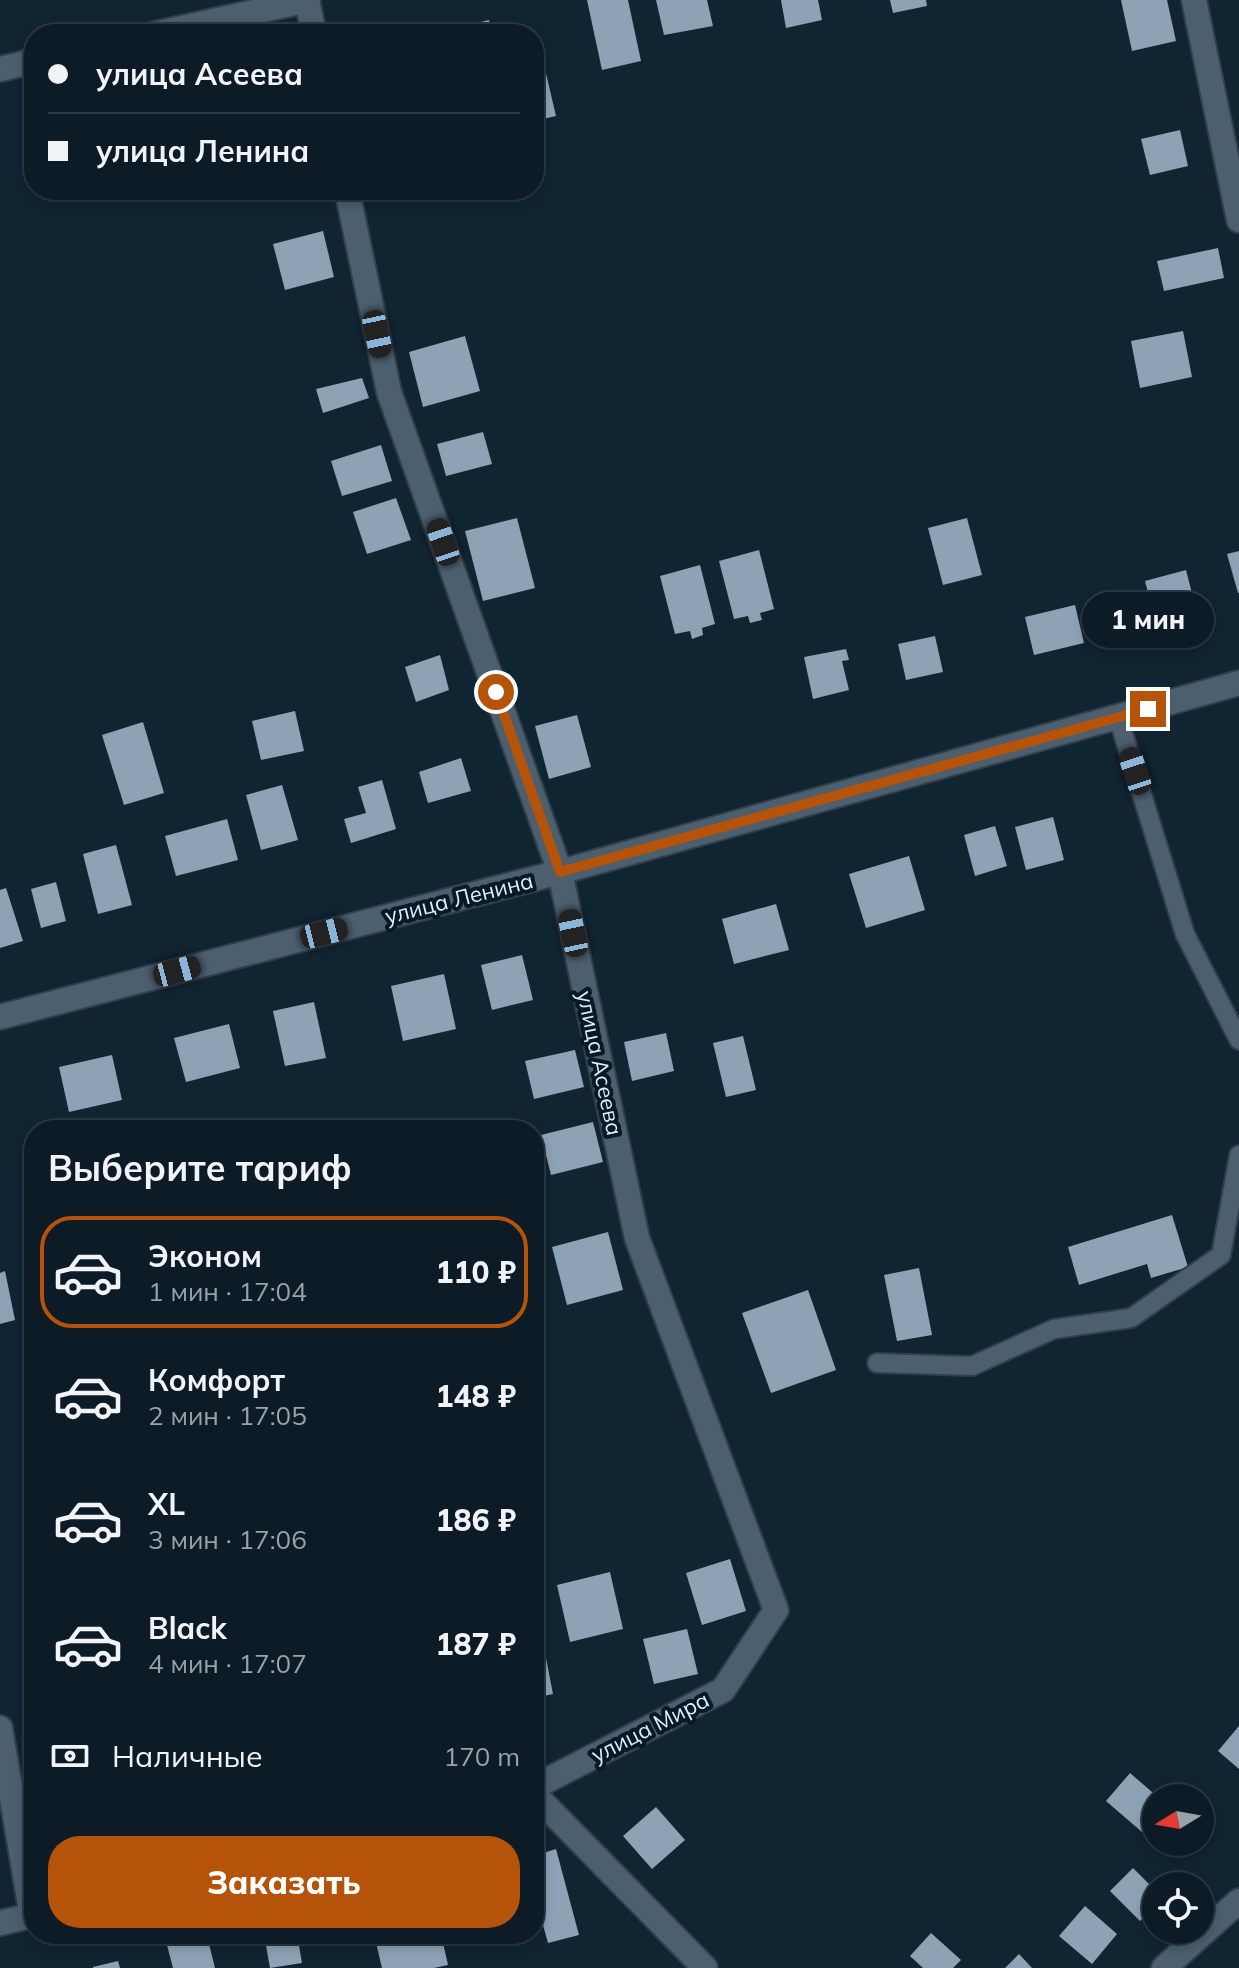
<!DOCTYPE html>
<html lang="ru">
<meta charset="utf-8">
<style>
body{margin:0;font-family:Mulish,sans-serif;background:#16242e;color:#f1f3f6;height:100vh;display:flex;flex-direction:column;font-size:30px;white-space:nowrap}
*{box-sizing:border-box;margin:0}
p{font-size:26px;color:#9aa1a7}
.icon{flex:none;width:44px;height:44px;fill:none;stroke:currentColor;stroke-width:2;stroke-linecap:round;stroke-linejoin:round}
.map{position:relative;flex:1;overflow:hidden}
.drawer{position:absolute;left:24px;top:1120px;width:520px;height:824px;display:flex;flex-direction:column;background:#0d1b26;border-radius:32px;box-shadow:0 4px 12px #0003,0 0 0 2px #2d3943}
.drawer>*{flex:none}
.banner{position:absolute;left:24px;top:24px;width:520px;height:176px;border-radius:32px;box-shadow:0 4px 12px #0003,0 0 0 2px #2d3943;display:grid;align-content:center;height:176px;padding:0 24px;background:#0d1b26}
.needle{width:52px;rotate:259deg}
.controls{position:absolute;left:1142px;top:1784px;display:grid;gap:16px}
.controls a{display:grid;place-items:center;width:72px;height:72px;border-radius:50%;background:#0d1b26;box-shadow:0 4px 12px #0003,0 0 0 2px #2d3943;font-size:40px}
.end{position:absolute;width:36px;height:36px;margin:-18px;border:10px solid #b45309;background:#fff;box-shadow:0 0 0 4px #fff}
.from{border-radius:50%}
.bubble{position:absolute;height:56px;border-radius:28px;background:#0d1b26;box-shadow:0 4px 12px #0003,0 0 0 2px #2d3943;font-size:26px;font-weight:800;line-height:56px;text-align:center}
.car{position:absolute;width:24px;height:48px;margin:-24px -12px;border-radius:10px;box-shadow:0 0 6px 2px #0007;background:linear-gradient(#222 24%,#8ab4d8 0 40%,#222 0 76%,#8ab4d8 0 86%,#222 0)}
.banner b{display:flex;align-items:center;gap:28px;height:76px;font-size:30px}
.banner b+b{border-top:2px solid #2d3943}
.banner i{width:20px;height:20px;background:#f1f3f6}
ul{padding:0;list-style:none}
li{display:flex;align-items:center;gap:24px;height:112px;margin:0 16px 12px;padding:0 8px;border:4px solid transparent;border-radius:32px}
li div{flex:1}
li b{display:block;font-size:30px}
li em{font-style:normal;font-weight:800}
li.on{border-color:#b45309}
li>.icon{width:72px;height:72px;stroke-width:1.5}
h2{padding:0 24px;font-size:36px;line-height:96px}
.pay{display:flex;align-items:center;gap:20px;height:88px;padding:0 24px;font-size:30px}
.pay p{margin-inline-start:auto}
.action{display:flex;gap:16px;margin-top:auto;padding:16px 24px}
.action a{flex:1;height:92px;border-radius:32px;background:#b45309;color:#fff;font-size:32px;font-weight:800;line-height:92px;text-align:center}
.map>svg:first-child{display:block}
.building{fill:#8da3b5}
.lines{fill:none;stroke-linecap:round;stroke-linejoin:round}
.service-casing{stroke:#323e4a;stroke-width:22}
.minor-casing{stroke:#323e4a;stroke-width:28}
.tertiary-casing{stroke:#323e4a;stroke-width:28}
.service{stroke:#4b5f6f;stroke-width:18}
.minor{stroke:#4b5f6f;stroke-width:24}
.tertiary{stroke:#4b5f6f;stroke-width:24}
.route{stroke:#b45309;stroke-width:10}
.labels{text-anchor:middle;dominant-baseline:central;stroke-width:8;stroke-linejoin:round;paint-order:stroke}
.street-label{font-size:22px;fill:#e2edf7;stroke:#081a28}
</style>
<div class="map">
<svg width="1239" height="1968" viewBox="0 0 1239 1968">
<rect width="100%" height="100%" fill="#112432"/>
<g class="building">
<path d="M587,0H628L641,61L602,70Z"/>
<path d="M656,0H707L713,26L664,35Z"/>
<path d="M781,0H818L822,20L786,28Z"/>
<path d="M890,0H926L927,6L893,13Z"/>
<path d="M1121,0H1167L1176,41L1132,51Z"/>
<path d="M489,20L492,34H457L456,28Z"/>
<path d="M545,69L556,116L534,121V72Z"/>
<path d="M1180,130L1188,166L1150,175L1141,139Z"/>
<path d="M323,231L334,277L285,290L273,244Z"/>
<path d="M1218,248L1224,278L1164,291L1157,261Z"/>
<path d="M1183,331L1192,377L1140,388L1131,341Z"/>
<path d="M465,336L480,391L423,407L409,352Z"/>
<path d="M362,378L369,398L323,413L316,389Z"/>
<path d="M483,432L492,464L446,476L437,444Z"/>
<path d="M381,445L392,481L342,496L331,461Z"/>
<path d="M396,498L411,540L367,554L353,512Z"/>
<path d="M517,518L535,588L483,601L465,531Z"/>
<path d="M967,518L982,575L943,585L928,528Z"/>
<path d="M759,550L774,609L760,613L762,620L750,623L748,616L734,619L719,561Z"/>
<path d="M1239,551V593H1238L1227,554Z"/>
<path d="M700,565L715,624L702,628L703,635L692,639L690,631L675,634L660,576Z"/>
<path d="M1186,570L1195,605L1154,616L1145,581Z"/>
<path d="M1075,605L1084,643L1034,655L1025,617Z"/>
<path d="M935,636L943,672L906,680L898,644Z"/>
<path d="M846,649L849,660L842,661L849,690L813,699L804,657Z"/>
<path d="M440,655L449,690L416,702L405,667Z"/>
<path d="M295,711L304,751L261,760L252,721Z"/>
<path d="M577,715L591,767L549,779L535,726Z"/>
<path d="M143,722L164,793L124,805L102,735Z"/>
<path d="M461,758L471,791L428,803L419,772Z"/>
<path d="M382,780L396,829L351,843L344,819L366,813L358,787Z"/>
<path d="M282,785L298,840L261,850L246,795Z"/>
<path d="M1053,817L1064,860L1026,870L1015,827Z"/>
<path d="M227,819L238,860L176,876L165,836Z"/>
<path d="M995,826L1007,866L975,876L964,835Z"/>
<path d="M116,845L132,905L98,914L83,854Z"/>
<path d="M909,856L925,910L866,928L849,874Z"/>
<path d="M56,882L66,921L41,928L31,889Z"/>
<path d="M6,888L23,941L0,948V890Z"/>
<path d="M776,904L789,950L734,964L722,919Z"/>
<path d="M522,955L533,1000L492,1010L481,965Z"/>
<path d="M444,974L456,1029L403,1041L391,986Z"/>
<path d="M314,1002L326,1058L285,1066L273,1011Z"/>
<path d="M229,1024L240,1068L186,1082L174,1038Z"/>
<path d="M666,1033L674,1071L632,1081L624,1042Z"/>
<path d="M743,1036L756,1090L726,1097L713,1043Z"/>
<path d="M575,1050L584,1087L534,1099L525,1061Z"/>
<path d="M112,1055L122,1100L69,1112L59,1067Z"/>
<path d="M593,1122L603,1162L551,1175L541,1135Z"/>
<path d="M1172,1215L1188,1267L1151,1278L1147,1264L1079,1285L1068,1247Z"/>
<path d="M608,1232L623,1290L567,1305L552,1247Z"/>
<path d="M919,1268L932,1335L897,1341L884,1275Z"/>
<path d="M5,1271L15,1320L0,1324V1273Z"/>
<path d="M808,1290L836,1370L771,1393L742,1313Z"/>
<path d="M730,1559L746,1611L702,1625L686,1573Z"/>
<path d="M610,1572L623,1629L570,1642L557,1585Z"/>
<path d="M687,1629L698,1674L654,1684L643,1639Z"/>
<path d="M542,1638L553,1694L534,1698V1640Z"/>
<path d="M1239,1726V1769L1218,1751Z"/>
<path d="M1130,1773L1159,1798H1156V1816L1142,1832L1106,1801Z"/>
<path d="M656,1807L685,1840L652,1869L623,1836Z"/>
<path d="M556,1849L579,1935L548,1943L536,1900L534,1901V1856Z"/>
<path d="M1133,1868L1156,1891V1905L1140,1921L1110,1891Z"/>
<path d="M1085,1906L1117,1934L1092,1964L1059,1936Z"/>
<path d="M931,1933L961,1960L953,1968H923L910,1956Z"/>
<path d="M264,1934H297L302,1963L270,1968Z"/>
<path d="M374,1934H441L448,1965L434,1968H382Z"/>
<path d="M207,1936L215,1968H173L167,1945Z"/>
<path d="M1019,1954L1032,1968H1005Z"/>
<path d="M118,1961L120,1968H93V1967Z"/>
</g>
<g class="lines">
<defs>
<g id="service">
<path d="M1118,717L1185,934L1239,1040"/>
<path d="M877,1363L972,1366L1054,1329L1131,1318L1221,1255L1239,1155"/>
</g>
<g id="minor">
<path d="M307,0L314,34"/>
<path d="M1194,0L1239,220"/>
<path d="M155,34L308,0"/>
<path d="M0,69L34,61"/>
<path d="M347,190L389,392L560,872L637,1238L776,1610L723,1690L534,1787"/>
<path d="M0,1728L32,1916"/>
<path d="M534,1794L705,1968"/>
<path d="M0,1923L34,1915"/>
<path d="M1164,1968L1239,1901"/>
</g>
<path id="tertiary" d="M0,1017L560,872L1239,683"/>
</defs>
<use href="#service" class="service-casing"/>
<use href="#minor" class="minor-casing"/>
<use href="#tertiary" class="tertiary-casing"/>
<use href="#service" class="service"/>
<use href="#minor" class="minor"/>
<use href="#tertiary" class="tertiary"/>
</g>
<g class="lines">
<path class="route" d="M496,692L560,872L1148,709"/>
</g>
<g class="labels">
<g class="street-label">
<text transform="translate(459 898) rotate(-14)">улица Ленина</text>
<text transform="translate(600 1063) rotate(78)">улица Асеева</text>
<text transform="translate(650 1727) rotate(-27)">улица Мира</text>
</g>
</g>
</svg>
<div class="controls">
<a><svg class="needle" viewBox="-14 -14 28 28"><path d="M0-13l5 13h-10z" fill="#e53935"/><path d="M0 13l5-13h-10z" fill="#9aa1a7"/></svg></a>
<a><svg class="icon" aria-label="locate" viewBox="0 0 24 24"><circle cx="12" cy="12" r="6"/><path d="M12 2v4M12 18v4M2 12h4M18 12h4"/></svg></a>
</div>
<i class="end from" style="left:496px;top:692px"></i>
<i class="end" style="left:1148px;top:709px"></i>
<div class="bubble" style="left:1082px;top:592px;width:132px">1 мин</div>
<i class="car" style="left:377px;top:334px;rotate:168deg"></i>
<i class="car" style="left:443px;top:542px;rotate:341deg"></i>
<i class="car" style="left:1135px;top:771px;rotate:342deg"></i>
<i class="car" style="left:324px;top:933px;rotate:76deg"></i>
<i class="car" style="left:573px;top:933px;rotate:348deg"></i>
<i class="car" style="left:177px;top:971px;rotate:75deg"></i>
<div class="banner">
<b><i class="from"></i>улица Асеева</b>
<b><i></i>улица Ленина</b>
</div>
<section class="drawer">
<h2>Выберите тариф</h2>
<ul>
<li class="on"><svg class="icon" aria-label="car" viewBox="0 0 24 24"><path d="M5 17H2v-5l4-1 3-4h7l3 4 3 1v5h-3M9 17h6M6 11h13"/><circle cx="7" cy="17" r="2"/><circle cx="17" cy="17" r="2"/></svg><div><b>Эконом</b><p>1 мин · 17:04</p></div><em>110 ₽</em></li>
<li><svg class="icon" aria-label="car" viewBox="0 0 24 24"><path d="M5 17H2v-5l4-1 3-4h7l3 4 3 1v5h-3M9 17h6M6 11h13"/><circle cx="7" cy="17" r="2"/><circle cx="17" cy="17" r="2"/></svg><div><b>Комфорт</b><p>2 мин · 17:05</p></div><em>148 ₽</em></li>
<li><svg class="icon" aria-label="car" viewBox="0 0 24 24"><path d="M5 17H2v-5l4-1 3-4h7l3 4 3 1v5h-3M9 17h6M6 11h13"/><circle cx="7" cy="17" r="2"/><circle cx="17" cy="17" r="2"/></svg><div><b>XL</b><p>3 мин · 17:06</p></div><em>186 ₽</em></li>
<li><svg class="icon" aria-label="car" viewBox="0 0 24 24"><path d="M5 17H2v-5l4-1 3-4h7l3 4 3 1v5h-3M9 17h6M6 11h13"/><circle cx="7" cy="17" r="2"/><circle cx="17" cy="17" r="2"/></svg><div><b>Black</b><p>4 мин · 17:07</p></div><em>187 ₽</em></li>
</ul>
<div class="pay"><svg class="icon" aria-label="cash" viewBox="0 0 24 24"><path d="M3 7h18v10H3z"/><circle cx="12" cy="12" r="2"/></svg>Наличные<p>170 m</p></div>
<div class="action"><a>Заказать</a></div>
</section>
</div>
